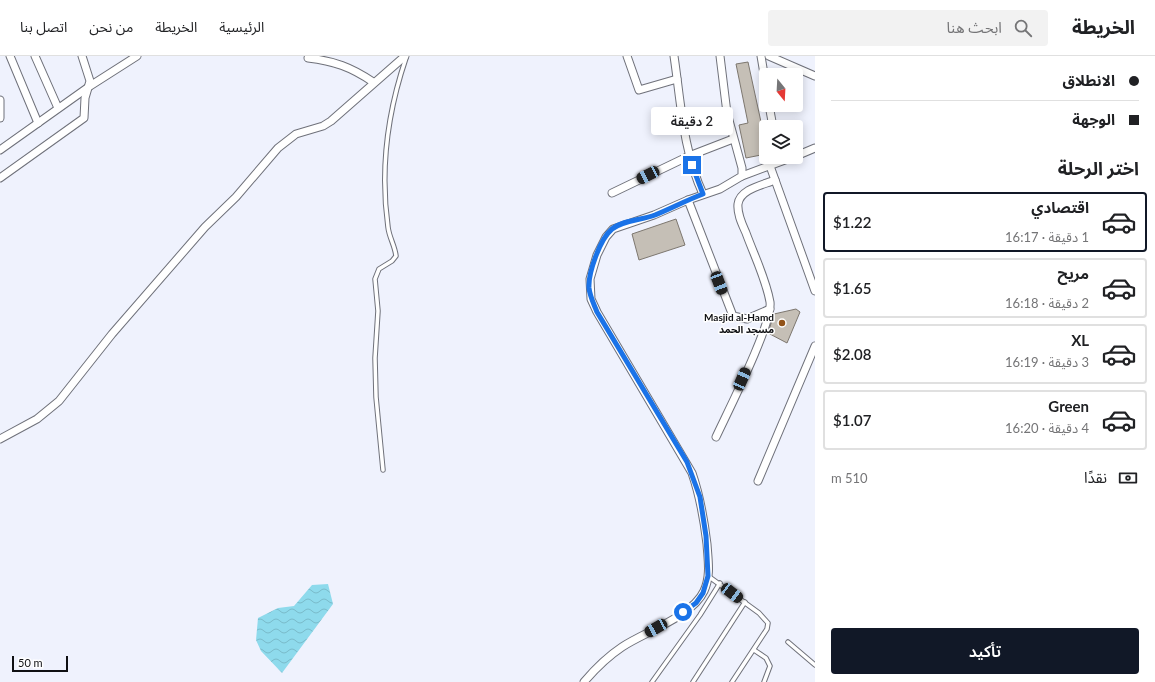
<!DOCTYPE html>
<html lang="ar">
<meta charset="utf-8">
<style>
body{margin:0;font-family:Lato,"Noto Sans Arabic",sans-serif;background:#f2f2f2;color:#202124;direction:rtl;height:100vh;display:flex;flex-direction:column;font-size:15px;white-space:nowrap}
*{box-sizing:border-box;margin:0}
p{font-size:13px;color:#757577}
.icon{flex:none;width:22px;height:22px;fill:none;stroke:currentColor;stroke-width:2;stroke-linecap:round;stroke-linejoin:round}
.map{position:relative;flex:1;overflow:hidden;direction:ltr}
.panel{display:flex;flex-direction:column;background:#fff;width:340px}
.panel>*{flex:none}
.guide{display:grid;align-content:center;height:88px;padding:0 16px;background:#fff}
.needle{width:26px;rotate:162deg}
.tools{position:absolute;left:759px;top:12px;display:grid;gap:8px}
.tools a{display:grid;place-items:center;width:44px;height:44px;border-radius:4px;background:#fff;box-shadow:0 2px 10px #0003;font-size:20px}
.scale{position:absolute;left:12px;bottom:10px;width:56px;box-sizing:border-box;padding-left:4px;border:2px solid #0f1013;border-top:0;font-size:11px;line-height:14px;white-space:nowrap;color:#0f1013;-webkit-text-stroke:3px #fff;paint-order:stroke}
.end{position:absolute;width:18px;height:18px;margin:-9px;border:5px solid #1a73e8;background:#fff;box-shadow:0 0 0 2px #fff}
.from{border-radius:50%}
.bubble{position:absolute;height:28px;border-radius:4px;background:#fff;box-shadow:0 2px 10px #0003;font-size:13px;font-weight:600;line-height:28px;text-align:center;direction:rtl}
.car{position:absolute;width:12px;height:24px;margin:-12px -6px;border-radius:5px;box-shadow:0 0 3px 1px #0007;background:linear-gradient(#222 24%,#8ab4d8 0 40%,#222 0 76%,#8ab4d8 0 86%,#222 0)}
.guide b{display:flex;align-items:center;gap:14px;height:38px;font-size:15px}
.guide b+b{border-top:1px solid #e0e0e0}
.guide i{width:10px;height:10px;background:#202124}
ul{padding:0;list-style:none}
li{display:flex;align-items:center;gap:12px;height:60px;margin:0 8px 6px;padding:0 8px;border:2px solid #e0e0e0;border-radius:4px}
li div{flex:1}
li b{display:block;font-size:15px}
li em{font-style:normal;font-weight:600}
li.current{border-color:#111827}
li>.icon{width:36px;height:36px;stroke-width:1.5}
h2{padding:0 16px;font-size:18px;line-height:48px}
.pay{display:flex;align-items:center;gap:10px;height:44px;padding:0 16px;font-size:15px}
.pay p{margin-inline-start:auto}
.action{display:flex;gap:8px;margin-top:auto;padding:8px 16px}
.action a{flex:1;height:46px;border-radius:4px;background:#111827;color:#fff;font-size:16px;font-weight:600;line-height:46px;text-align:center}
header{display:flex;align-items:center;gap:24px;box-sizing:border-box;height:56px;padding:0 20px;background:#fff;border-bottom:1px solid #e0e0e0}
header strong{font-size:19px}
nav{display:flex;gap:22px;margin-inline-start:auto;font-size:14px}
.search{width:280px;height:36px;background:#f2f2f2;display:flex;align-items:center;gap:10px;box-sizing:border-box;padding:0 14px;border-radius:4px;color:#757577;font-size:15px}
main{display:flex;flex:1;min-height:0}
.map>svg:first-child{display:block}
.water{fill:url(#water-waves)}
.building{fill:#c5bfb6;stroke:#7d776f}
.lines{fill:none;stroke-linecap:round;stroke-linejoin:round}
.service-casing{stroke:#6f717a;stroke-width:5.5}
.minor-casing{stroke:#6f717a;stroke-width:9}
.service{stroke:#fff;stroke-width:3.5}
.minor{stroke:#fff;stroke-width:7}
.route{stroke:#1a73e8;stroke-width:5}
.poi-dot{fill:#925319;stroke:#fff;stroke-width:1.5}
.labels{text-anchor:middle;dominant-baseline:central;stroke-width:3;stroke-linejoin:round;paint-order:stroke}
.poi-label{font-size:10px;font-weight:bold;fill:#0f1013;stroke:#fff;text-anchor:end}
</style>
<header>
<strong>الخريطة</strong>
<div class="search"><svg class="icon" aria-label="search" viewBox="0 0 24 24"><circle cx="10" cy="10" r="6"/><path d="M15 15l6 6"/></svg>ابحث هنا</div>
<nav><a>الرئيسية</a><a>الخريطة</a><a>من نحن</a><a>اتصل بنا</a></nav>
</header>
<main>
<section class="panel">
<div class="guide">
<b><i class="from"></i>الانطلاق</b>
<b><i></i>الوجهة</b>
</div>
<h2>اختر الرحلة</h2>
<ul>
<li class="current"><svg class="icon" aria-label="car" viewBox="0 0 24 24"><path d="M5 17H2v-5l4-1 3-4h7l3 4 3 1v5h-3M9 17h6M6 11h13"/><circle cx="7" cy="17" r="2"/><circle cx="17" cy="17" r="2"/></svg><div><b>اقتصادي</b><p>1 دقيقة · 16:17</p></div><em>$1.22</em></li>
<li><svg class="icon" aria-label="car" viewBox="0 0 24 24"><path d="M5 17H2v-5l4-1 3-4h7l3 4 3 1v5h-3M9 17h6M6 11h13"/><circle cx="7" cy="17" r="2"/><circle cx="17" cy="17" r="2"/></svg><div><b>مريح</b><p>2 دقيقة · 16:18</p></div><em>$1.65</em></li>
<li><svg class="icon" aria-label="car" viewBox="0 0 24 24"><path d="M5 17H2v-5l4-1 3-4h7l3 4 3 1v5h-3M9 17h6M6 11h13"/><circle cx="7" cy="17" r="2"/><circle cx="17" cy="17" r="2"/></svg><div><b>XL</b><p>3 دقيقة · 16:19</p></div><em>$2.08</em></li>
<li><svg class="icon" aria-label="car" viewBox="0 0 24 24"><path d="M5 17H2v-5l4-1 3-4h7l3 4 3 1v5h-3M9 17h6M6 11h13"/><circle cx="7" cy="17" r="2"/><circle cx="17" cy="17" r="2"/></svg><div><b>Green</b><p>4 دقيقة · 16:20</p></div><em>$1.07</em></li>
</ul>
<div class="pay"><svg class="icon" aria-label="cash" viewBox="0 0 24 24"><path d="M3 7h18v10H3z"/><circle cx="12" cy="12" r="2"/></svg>نقدًا<p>510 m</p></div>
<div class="action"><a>تأكيد</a></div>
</section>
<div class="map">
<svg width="815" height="626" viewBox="0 0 815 626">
<defs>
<pattern id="water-waves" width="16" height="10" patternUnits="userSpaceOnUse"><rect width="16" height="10" fill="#8edaec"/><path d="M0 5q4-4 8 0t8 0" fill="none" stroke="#79baca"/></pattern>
</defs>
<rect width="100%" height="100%" fill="#eff2fd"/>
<path class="water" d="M328,528L333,548L282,617L261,595L256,584L258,562L278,552L294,550L312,529Z"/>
<g class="building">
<path d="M748,6L766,89V98L746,102L739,69L748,67L736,8Z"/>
<path d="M676,163L685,189L639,204L632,178Z"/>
<path d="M796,253L800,256L787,287L768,277L774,258Z"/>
</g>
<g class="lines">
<defs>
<g id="service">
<path d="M383,414L376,341L375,302L378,255L375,223L379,213L392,205L396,200C395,190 389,181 388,171C380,114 388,55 406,2"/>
<path d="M708,520L759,557L768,567L767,573L732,626"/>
<path d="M788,586L815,609"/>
<path d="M754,594L766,602L770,610L764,626"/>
<path d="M652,626L700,559L720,527"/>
<path d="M693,626L745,546"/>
</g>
<g id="minor">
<path d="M10,0L38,67"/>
<path d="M35,0L58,52"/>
<path d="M627,0L639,34L677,23"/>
<path d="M674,0C681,47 683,95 703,138"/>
<path d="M761,0L766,30"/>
<path d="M769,0L815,20"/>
<path d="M308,2C334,5 351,11 373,26"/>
<path d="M0,44V62"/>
<path d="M769,49L773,71"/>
<path d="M0,94L90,30L137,0"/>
<path d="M796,100L815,92"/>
<path d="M770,110L815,235"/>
<path d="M742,120L793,101"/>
<path d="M0,122L84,62L85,42L90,25L82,0"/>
<path d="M612,137L689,100L733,83"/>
<path d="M688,144L733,260L747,263L770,253"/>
<path d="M716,381C727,357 773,267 770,246C766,223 754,199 746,177C742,168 737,158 738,148C740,133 763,129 775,124"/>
<path d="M0,383L37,363L59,345L112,278L205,171L236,141L278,92L296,78L323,70L331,65L405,0"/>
<path d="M758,425L815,290"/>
<path d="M584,626C595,613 607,601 622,591C644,576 692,561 704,535C711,520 708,504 707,488C704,463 700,440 692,417L597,256L591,243L590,223L597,199L606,181L613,173L654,159L688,144L720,133L742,120V112L727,57L720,0"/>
</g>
</defs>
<use href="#service" class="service-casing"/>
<use href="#minor" class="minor-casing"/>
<use href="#service" class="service"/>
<use href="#minor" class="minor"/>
</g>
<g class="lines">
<path class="route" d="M683,556L696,547L703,537L708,520L706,480L700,441L687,406L597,256C594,248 590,241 589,232C588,217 600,183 612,173C623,164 642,164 655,159C672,152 687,144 703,138L692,109"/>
</g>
<circle class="poi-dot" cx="782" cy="267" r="4"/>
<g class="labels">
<g class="poi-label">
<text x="774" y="261">Masjid al-Hamd<tspan x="774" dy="12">مسجد الحمد</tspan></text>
</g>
</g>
</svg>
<div class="tools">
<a><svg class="needle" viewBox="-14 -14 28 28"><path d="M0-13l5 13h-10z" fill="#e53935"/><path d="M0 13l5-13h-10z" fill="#757577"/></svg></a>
<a><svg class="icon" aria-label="layers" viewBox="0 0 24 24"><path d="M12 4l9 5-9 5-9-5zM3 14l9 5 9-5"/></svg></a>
</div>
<div class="scale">50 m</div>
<i class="end from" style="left:683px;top:556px"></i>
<i class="end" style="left:692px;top:109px"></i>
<div class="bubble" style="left:651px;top:51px;width:82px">2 دقيقة</div>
<i class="car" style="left:648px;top:119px;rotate:243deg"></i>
<i class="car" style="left:719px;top:227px;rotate:159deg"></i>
<i class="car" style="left:742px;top:323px;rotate:24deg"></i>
<i class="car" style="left:732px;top:537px;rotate:127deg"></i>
<i class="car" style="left:656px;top:572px;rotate:241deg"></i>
</div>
</main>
